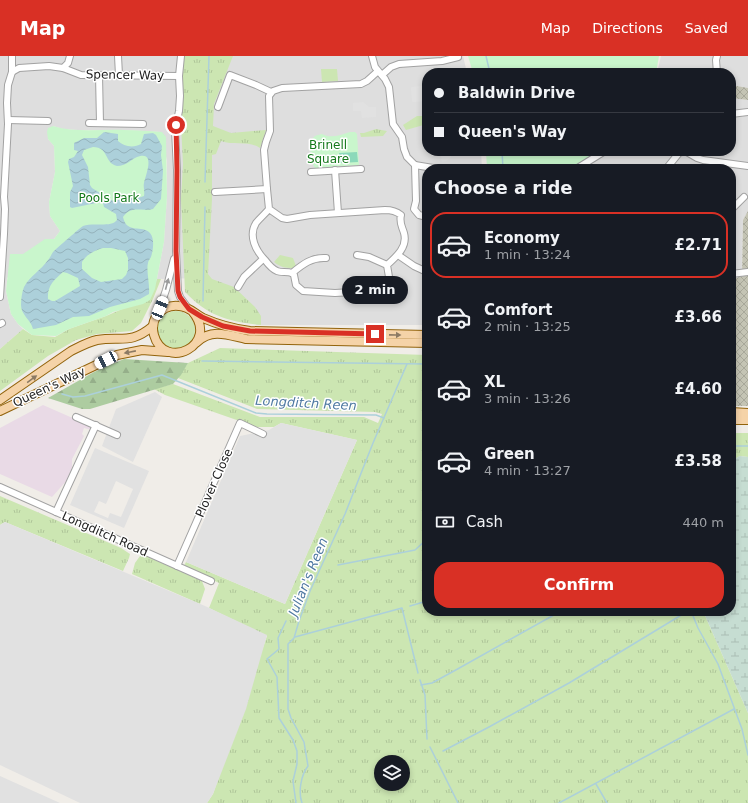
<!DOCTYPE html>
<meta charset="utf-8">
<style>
body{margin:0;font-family:"DejaVu Sans",sans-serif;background:#242831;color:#f1f3f6;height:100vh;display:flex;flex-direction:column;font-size:15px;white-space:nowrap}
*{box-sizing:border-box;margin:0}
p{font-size:13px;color:#9ea1a6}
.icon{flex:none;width:22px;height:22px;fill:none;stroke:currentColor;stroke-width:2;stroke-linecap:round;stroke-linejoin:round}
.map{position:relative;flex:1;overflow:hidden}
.panel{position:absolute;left:422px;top:108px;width:314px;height:452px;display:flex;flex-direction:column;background:#171b24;border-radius:16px;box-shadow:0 2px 6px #0003}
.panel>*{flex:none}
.guide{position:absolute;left:422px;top:12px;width:314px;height:88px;border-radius:16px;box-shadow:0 2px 6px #0003;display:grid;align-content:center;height:88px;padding:0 12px;background:#171b24}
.fabs{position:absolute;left:374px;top:699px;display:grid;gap:8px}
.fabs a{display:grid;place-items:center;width:36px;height:36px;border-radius:50%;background:#171b24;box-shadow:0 2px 6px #0003;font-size:20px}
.end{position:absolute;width:18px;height:18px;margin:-9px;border:5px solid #d93025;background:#fff;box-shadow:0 0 0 2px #fff}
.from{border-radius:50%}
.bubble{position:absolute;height:28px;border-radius:14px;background:#171b24;box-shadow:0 2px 6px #0003;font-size:13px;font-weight:700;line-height:28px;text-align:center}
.car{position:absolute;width:12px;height:24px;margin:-12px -6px;border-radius:5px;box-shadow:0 0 3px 1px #0007;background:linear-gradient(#fff 24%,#345 0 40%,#fff 0 76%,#345 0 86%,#fff 0)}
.guide b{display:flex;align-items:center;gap:14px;height:38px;font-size:15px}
.guide b+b{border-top:1px solid #363941}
.guide i{width:10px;height:10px;background:#f1f3f6}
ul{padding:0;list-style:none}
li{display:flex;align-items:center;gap:12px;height:66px;margin:0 8px 6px;padding:0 4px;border:2px solid transparent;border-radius:16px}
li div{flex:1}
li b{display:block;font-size:15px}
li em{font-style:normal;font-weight:700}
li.current{border-color:#d93025}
li>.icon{width:36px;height:36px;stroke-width:1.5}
h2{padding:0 12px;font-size:18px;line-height:48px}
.pay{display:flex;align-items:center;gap:10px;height:44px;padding:0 12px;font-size:15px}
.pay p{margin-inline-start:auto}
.cta{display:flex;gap:8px;margin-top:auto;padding:8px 12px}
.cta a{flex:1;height:46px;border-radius:16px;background:#d93025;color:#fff;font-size:16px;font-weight:700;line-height:46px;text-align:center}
header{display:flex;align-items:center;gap:24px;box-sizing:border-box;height:56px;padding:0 20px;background:#d93025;color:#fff}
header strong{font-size:19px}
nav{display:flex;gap:22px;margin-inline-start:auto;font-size:14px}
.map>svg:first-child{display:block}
.residential{fill:#dedede}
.industrial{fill:#e9dae6}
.construction{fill:url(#construction-cross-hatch)}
.grass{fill:url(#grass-tufts);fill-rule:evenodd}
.forest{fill:url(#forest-firs)}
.wetland{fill:url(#wetland-marsh)}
.park{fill:#c9f6cc}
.garden{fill:#cce6b2}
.pitch{fill:#8cd9ba}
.parking{fill:#e1e1e1;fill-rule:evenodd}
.water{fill:url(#water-waves);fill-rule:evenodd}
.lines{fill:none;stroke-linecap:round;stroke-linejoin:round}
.stream{stroke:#acd0da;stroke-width:1.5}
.minor-casing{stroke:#a2a2a2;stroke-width:8}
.major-casing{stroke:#92630b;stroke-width:10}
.minor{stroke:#fff;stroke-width:6}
.major{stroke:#f5d3a8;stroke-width:8}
.oneway{fill:#9b9b9b}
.oneway2{fill:#8b7a64}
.route{stroke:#d93025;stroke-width:5}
.labels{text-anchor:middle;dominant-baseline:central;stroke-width:3;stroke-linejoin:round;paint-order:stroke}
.street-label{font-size:12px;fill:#212121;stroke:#fff}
.park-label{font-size:12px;fill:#14791b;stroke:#fff}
.water-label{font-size:13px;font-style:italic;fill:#507aa2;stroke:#fff}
</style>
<header>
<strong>Map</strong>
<nav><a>Map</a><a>Directions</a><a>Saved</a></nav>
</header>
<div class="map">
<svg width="748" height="747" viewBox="0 0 748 747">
<defs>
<pattern id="construction-cross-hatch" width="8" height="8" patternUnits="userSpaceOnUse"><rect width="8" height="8" fill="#c4c4b4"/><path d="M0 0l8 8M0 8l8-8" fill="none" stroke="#a8a89a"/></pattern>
<pattern id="grass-tufts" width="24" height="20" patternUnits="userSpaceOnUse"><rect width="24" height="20" fill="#cce6b2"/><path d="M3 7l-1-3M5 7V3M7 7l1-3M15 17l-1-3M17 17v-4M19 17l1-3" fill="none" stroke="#afc599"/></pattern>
<pattern id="forest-firs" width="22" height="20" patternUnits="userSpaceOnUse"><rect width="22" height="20" fill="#adcca0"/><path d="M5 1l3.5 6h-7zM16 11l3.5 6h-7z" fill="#95af8a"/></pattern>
<pattern id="wetland-marsh" width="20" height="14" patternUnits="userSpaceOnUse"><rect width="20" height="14" fill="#c6ddd2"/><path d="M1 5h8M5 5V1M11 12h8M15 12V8" fill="none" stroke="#aabdb4"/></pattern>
<pattern id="water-waves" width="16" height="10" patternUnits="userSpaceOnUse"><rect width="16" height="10" fill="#acd0da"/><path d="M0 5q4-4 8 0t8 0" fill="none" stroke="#94b2bb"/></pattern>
</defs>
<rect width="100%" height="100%" fill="#f0ede8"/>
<g class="residential">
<path d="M0,0H463L467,17H427V95H481L482,113H427V269H256V255L204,222L157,223L164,186L167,140V105L161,76L124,74H77L63,73L53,70L48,83L54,90L55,116L49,146L50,160L60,175L54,183L7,222L6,235L11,258L18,268L23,273L0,293Z"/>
<path d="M661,0H748V32L731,29V17H657Z"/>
<path d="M731,42L748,44V155L743,164L742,221L731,224V113H573L600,95H731Z"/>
</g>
<path class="industrial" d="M43,349L93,371L92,374L84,372L82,378L84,380L72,403V411L68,423L52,441L0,418V372Z"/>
<g class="construction">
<path d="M731,29L748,32V44L731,42Z"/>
<path d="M748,155V350H731V224L742,220L743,164Z"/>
</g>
<g class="grass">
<path d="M184,0H233L214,48L213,70L231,77L266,74L260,92C248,84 234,90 221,85L216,98L212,99V143L208,218L212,223L234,231L255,251L261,260V269C229,266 208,260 185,236L181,143L183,108L181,69L183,43L182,12Z"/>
<path d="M376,73L387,75L383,80L361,81L360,77H364Z"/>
<path d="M157,223H161L153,243L141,267L132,275L97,278L76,284L48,300L0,335V293L23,273L32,279L55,281L69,273L106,260L150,241Z"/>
<circle cx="176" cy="274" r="19"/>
<path d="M220,292L427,299V555H703L748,657V747H207L213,738L267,580L209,552L219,527L184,510L186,506L285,548L357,384L281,367L274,371H257L165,339L154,333L173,328L260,361H364L378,367L382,358L375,356L257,353L178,322L188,307ZM381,706H403V728H381Z"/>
<path d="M731,377H748V401L740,400L731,405Z"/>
<path d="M0,440L121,492L130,498L129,502L123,515L5,466L0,469Z"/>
<path d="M140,500H146L202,525L205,533L200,548L132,518L135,507Z"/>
</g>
<path class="forest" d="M124,303L188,307L181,319L173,328L90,353H82L48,342L94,316Z"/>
<path class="wetland" d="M740,400L748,401V657L703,555H731V405Z"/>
<g class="park">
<path d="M468,0H659L656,17H473Z"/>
<path d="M53,70C76,77 101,73 124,74C137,74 149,75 162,76L166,81L167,140L164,186L155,233L150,244L143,248L113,256L106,260L69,273L56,280L32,279L18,268L11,258L6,235L10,198H23L45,183H54L60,175L50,160L49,146L55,116L54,90L48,83L47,76L48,72Z"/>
<path d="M350,76H355L357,78L359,109L315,112C311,106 308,89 313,82C315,79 318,79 322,78C331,83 340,79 350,76Z"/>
<path d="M486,95H599L570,113H487Z"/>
</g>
<g class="garden">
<path d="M321,13H337L338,25L322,26Z"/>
<path d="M417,60H427V68L406,74L403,69Z"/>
<path d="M280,199L293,202L296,210L293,212C285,212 280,211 274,206Z"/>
</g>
<path class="pitch" d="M357,96L358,106L340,107L339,97Z"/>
<g class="parking">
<path d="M424,28H427V45L412,46L411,31L424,30Z"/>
<path d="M363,46L369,51H376V61L362,62L361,55H353V47Z"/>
<path d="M431,95H456V97L451,98V101L446,105L442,106L441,100H432Z"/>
<path d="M155,336L162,341L133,406L102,390L116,353Z"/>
<path d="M281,367L357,384L285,548L186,506L240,380L269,374Z"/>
<path d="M95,392L149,415L124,472L70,449ZM116,425L133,433L121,461L110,457L108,462L94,456L99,445L106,448Z"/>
<path d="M5,466L205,550L267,579L246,653L213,738L207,747H80L0,709V469Z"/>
<path d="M0,720L60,747H0Z"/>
</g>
<path class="water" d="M104,76L118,78V85C124,91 134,92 141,88L144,78L153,77L156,79L162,90L161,99L163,115L161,143L153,153C140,156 132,149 123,161C127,179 142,168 150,177C155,183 153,195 151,201C150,203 148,205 148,207C146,214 150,229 149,238L140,243L110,251L89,260L73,261L56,269L33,273C31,264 21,259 21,249C21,243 22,236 24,231C30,220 41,214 48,204C50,202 51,199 53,196C56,193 81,171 83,170C93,166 111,172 117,164L116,158L104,151L103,147L101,146L72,152L70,151V136L73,130L68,106L69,103L74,101L78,95L74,94V87L84,82H97ZM93,91C109,91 104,107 117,110C126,110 130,104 137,101C157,94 145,120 144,127C143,131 145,135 144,140L138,142H127L113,145L92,132L90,129L88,111L82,99L84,94ZM103,192H111L125,195L128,202V214L126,219L122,223L101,226L92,222L82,213V206C87,198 94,195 103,192ZM63,216L67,217L78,222L80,230L55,245H52L48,243C47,230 54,224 63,216Z"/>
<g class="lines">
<g class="stream">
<path d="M486,0L490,17"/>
<path d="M502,95L503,113"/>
<path d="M205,126L209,0"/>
<path d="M203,245L205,151"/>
<path d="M202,305L427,308"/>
<path d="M62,338L73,341L85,340L162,319L256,357L267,358L376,359L384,362"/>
<path d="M731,390H748"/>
<path d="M338,509L415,494L427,483"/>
<path d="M410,550L427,545"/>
<path d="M691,555L698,572L718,608L742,673L748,699"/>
<path d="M286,565L278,582L279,593L267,603L277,621L279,662L293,684L297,695V708L293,725L296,747"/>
<path d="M295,581L402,552L418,617"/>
<path d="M420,624L425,639L427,683"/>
<path d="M421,629L432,627L454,615L561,555"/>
<path d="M430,691L458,747"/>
<path d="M443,695L489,671L569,627L688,555"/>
<path d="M596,728L607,747"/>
<path d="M302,747C298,736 301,719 308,710L304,686L291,662L288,653V588L294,582L299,565L310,535L345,458L373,387L407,308"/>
<path d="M559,747L734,653"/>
</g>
<defs>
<g id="minor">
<path d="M118,0L119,19"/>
<path d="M181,0L179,20L180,40L179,55L175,74L177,114L176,195L178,235L180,241L188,252"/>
<path d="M372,0L375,11L385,23L389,31L393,68L402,81L404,93L407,101L415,109L439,113"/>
<path d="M717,0L716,4L717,17"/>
<path d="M63,12L68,7L70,0"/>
<path d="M12,16V0"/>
<path d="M99,19L100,67"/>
<path d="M382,19L391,11L399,8L442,5L458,1"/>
<path d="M218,51L230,19L256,29L271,36"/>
<path d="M731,58L748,56"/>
<path d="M8,64L48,65"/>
<path d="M89,67L143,68"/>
<path d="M685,95L697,102L703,104L748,110"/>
<path d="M415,109L416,145L414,153L419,159L427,161"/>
<path d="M576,113L605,95"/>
<path d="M666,113L679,97L685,95"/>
<path d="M335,114L338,157"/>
<path d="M311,116L361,113"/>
<path d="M267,133L269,153C265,158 260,162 256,167C248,180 256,195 265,204C268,208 272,213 277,215C281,217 287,215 292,217L294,219L296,229L303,235L335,237L352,236L372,239L382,234L387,230L389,221L387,209C396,201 408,191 404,177C402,170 399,167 401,159C396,155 391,154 385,154L310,159L287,163L282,162L269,153"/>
<path d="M215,136L267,133L264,94L266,86L270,75L269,40L273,35L282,32L361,28L367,25L377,16"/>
<path d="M731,154L744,141"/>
<path d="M357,199L369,201L387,209"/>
<path d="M398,199L414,210L427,216"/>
<path d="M292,217C303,208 312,201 326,202"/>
<path d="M731,218L748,216"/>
<path d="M238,231L244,221L263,203"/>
<path d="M426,240L427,231"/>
<path d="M0,241L4,178L5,153L4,141L8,68L7,47L8,29L12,16L19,12L49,10L63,12L81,19L179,20"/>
<path d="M158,257L166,234L174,203"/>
<path d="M0,268L2,267"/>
<path d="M76,361L117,379"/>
<path d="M0,431L211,525"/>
<path d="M56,456L96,369"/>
<path d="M177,510L240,367L263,378"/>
</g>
<g id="major">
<path d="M192,255C221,289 164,316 154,279C152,272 153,265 157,259C163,252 171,249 179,250C188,250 195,258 203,262C219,269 234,273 250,275L427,279"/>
<path d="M197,286C212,272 228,279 246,283L427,287"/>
<path d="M0,344L71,295C79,291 88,286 97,284C122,280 130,289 153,270"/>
<path d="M0,355L117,299L142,294L168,296"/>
<path d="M731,356L748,357"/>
<path d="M731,364H748"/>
</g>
</defs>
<use href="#minor" class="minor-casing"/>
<use href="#major" class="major-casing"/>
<use href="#minor" class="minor"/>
<use href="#major" class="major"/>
</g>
<defs><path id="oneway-solid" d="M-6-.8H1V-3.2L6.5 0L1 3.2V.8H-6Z"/></defs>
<use class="oneway" href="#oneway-solid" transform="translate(167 228) rotate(-75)"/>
<g class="oneway2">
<use href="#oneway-solid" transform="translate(395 279) rotate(1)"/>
<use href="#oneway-solid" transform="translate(130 296) rotate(169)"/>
<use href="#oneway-solid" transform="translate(32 323) rotate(-36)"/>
</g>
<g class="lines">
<path class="route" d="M176,69L177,114L176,195L178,235L180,241L189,253L202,261L223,270L250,275L375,278"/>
</g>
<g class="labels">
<g class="street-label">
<text transform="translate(125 19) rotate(1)">Spencer Way</text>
<text transform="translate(49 331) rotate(-25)">Queen's Way</text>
<text transform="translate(214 427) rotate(-66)">Plover Close</text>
<text transform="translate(105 478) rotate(24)">Longditch Road</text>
</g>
<g class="park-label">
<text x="328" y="89">Brinell<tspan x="328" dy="14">Square</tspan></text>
<text x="109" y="142">Pools Park</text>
</g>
<g class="water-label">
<text transform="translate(306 347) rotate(3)">Longditch Reen</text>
<text transform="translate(308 521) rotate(-68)">Julian's Reen</text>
</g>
</g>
</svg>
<div class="fabs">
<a><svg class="icon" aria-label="layers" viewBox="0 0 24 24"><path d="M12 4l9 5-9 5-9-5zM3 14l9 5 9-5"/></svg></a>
</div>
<i class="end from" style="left:176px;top:69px"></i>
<i class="end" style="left:375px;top:278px"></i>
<div class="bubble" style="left:342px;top:220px;width:66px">2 min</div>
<i class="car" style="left:160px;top:252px;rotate:22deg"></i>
<i class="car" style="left:106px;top:304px;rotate:243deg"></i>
<div class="guide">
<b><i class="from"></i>Baldwin Drive</b>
<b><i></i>Queen's Way</b>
</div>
<section class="panel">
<h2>Choose a ride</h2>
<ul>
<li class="current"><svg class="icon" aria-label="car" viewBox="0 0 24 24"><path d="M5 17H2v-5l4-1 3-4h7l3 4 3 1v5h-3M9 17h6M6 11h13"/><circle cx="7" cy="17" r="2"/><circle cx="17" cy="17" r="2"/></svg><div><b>Economy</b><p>1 min · 13:24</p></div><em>£2.71</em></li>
<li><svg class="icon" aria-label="car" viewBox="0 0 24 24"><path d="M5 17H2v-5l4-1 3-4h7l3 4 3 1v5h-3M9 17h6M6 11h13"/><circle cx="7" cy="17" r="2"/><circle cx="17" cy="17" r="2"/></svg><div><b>Comfort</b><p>2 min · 13:25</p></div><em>£3.66</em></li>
<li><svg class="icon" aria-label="car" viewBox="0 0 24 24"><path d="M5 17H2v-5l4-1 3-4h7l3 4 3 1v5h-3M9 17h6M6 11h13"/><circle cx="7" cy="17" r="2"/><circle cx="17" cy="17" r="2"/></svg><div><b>XL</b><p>3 min · 13:26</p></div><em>£4.60</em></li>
<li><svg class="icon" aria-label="car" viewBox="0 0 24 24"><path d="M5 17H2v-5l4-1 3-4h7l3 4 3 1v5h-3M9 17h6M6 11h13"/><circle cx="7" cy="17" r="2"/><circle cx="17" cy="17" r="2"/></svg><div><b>Green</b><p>4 min · 13:27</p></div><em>£3.58</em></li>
</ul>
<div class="pay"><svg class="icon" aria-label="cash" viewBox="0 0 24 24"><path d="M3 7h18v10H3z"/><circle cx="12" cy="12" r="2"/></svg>Cash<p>440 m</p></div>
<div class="cta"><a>Confirm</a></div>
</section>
</div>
